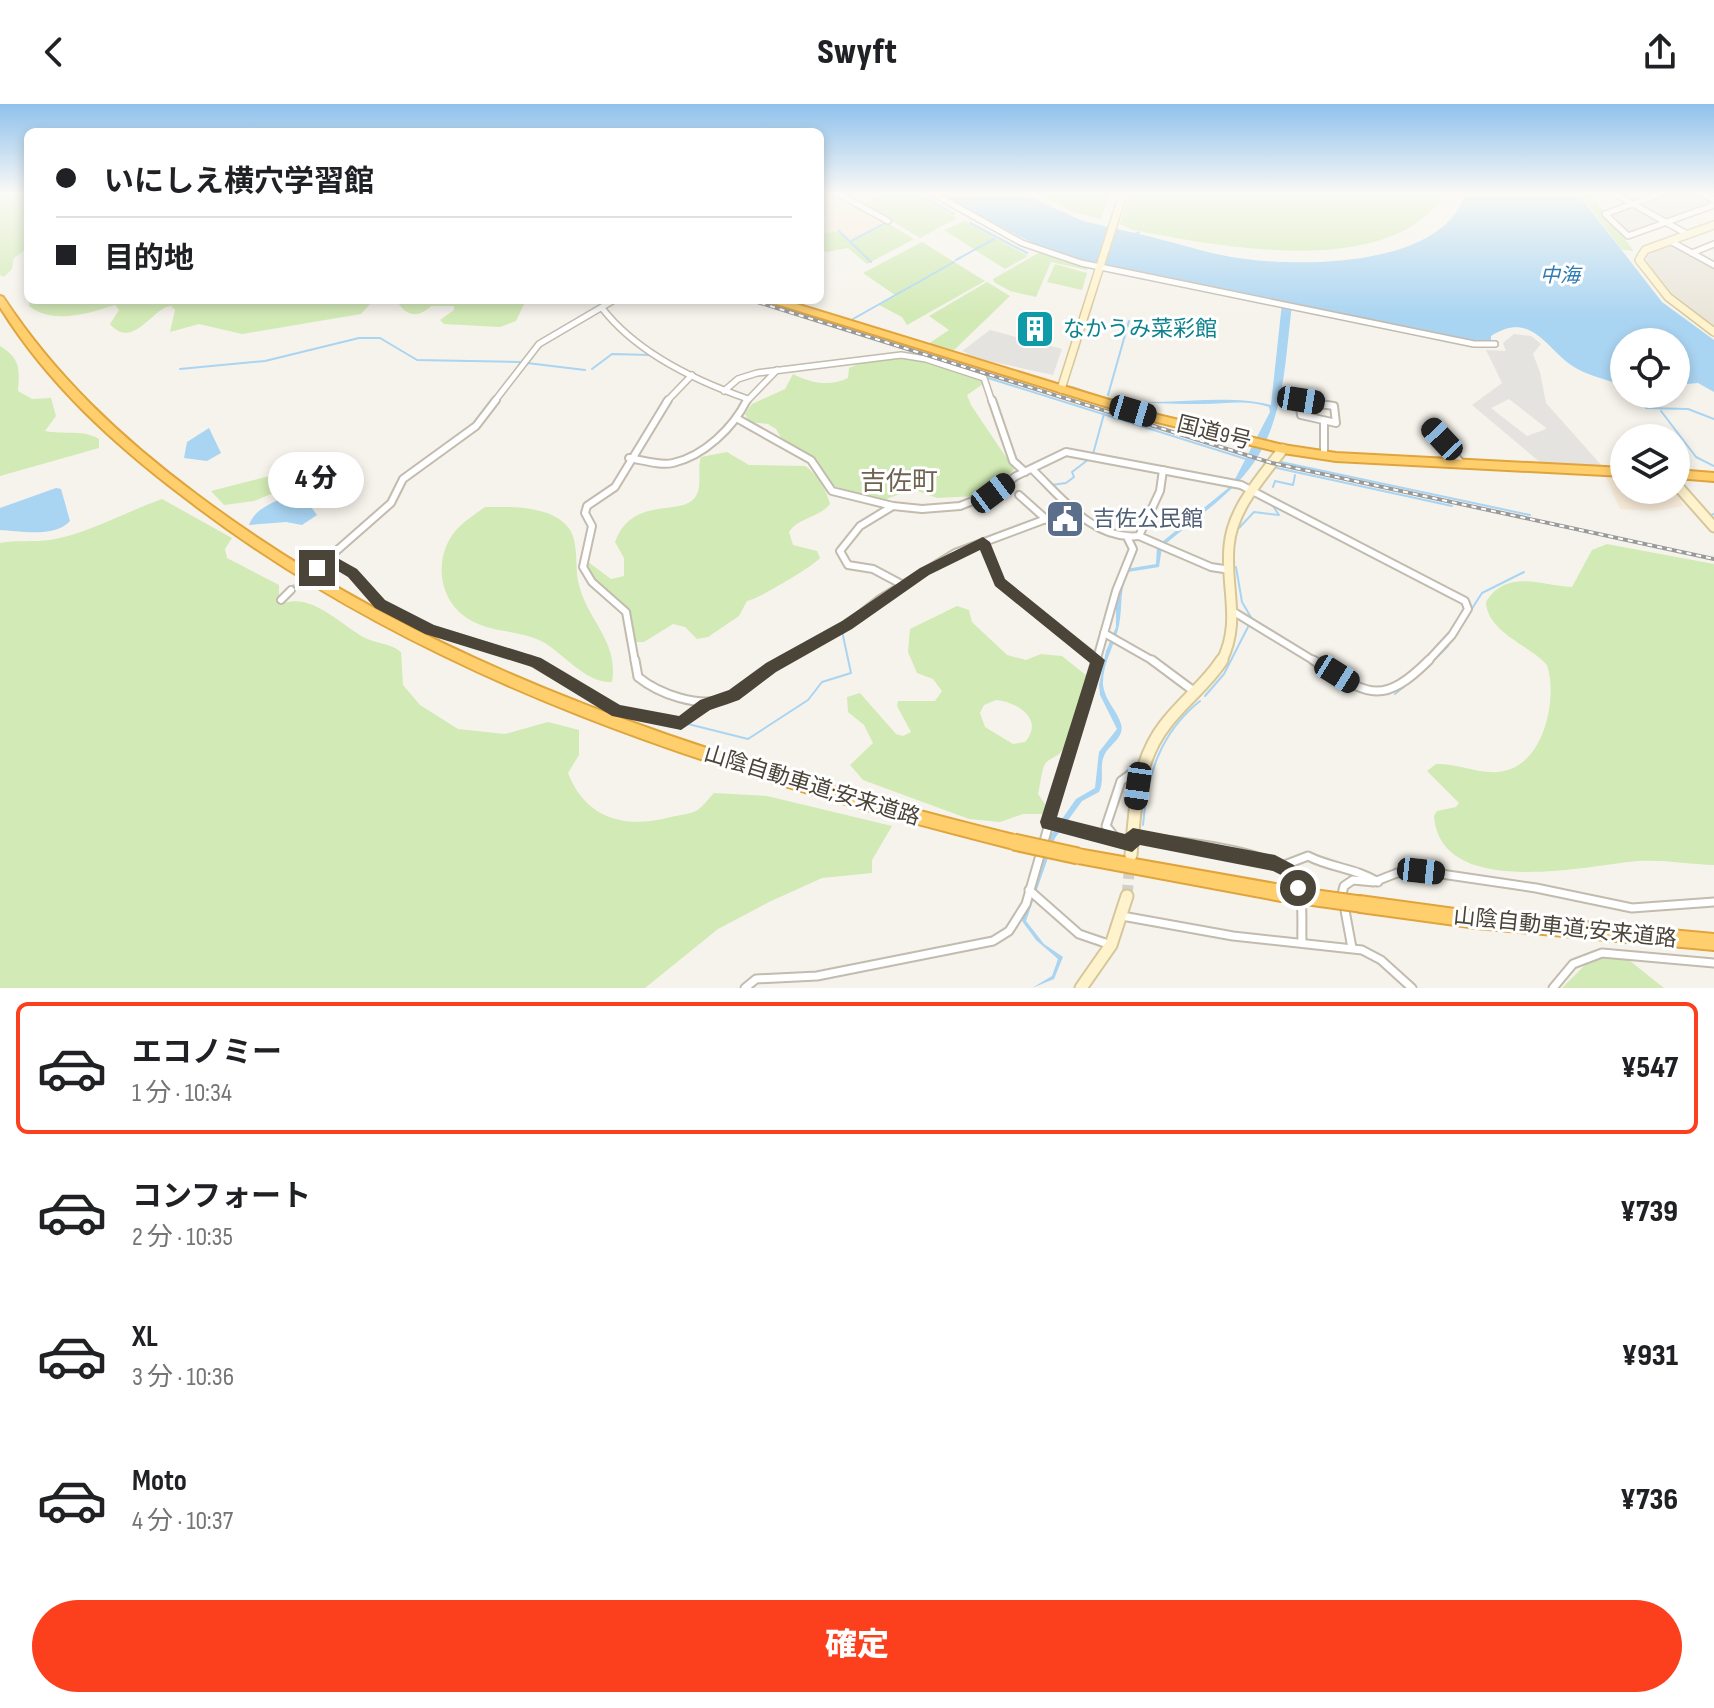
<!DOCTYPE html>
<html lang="ja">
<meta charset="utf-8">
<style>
body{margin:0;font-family:"Sofia Sans Condensed","Noto Sans JP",sans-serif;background:#f2f2f2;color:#202124;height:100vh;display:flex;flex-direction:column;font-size:30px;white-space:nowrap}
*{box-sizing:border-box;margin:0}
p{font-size:26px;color:#757577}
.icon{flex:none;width:44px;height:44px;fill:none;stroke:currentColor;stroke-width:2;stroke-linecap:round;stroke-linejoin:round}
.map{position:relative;height:884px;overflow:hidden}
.drawer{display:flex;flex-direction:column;background:#fff;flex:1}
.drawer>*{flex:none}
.top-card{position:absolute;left:24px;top:24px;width:800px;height:176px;border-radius:12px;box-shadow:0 4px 12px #0003;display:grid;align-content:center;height:176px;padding:0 32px;background:#fff}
.fabs{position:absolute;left:1610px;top:224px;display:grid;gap:16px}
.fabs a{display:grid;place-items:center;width:80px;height:80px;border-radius:50%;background:#fff;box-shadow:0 4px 12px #0003;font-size:40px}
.end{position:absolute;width:36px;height:36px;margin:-18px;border:10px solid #4b4439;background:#fff;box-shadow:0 0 0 4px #fff}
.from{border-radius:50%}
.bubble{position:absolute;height:56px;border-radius:28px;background:#fff;box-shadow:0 4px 12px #0003;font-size:26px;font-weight:800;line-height:56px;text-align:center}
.car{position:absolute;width:24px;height:48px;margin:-24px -12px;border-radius:10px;box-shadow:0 0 6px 2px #0007;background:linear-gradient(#222 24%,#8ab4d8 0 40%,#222 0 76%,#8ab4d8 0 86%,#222 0)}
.top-card b{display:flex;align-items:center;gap:28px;height:76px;font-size:30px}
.top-card b+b{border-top:2px solid #e0e0e0}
.top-card i{width:20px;height:20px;background:#202124}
ul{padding:14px 0 0;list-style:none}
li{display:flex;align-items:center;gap:24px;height:132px;margin:0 16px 12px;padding:0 16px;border:4px solid transparent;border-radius:12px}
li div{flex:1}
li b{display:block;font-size:30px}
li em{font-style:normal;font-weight:800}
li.active{border-color:#fc3f1d}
li>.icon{width:72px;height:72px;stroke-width:1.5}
.primary-button{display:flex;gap:16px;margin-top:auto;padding:16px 32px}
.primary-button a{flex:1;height:92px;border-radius:48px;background:#fc3f1d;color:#fff;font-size:32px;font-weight:800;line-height:92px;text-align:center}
header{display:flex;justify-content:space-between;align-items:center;height:104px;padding:0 32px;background:#fff;font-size:36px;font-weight:800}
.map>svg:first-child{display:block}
.residential{fill:#eae5da}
.commercial{fill:#f7ead8}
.green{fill:#d2eab5;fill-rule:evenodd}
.parking{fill:#e5e3e0;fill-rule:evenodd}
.water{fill:#a9d4f2}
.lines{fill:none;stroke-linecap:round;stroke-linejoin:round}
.stream{stroke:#a9d4f2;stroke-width:2}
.street-tunnel{stroke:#d4d0c8;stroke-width:6;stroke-dasharray:6 3;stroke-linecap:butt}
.secondary-tunnel{stroke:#d4d0c8;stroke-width:11;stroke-dasharray:11 6;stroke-linecap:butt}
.street-far2-casing{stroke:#c2bbae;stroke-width:8}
.street-far1-casing{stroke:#c2bbae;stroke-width:10}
.street-casing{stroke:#c2bbae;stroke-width:11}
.secondary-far2-casing{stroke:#d6c79b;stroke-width:10}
.secondary-far1-casing{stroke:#d6c79b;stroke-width:13}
.secondary-casing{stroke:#d6c79b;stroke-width:15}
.highway-casing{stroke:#e0a43c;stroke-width:4}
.street-far2{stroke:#fff;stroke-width:5}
.street-far1{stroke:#fff;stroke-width:6}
.street{stroke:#fff;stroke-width:7}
.secondary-far2{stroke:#fff3cd;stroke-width:7}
.secondary-far1{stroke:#fff3cd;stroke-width:9}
.secondary{stroke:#fff3cd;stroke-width:11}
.highway{fill:#ffcf6e;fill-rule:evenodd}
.rail-casing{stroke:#9a9a9a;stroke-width:4}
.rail{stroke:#fff;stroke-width:2;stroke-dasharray:5;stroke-linecap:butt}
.highway-bridge-casing{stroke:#e0a43c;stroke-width:19;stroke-linecap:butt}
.highway-bridge{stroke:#ffcf6e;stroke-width:15}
.route{fill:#4b4439}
.labels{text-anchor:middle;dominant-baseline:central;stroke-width:6;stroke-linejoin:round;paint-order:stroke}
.far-water-label{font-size:20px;font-style:italic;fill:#2e7ab2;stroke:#fff}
.culture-label{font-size:22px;fill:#0d838f;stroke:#fff;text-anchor:start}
.street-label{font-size:22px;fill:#4b4439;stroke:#fff}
.service-label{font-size:22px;fill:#4e5e75;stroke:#fff;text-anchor:start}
.quarter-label{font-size:26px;fill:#6e6250;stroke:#fff}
</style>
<header><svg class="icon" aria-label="back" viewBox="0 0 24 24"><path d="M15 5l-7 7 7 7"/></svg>Swyft<svg class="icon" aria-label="share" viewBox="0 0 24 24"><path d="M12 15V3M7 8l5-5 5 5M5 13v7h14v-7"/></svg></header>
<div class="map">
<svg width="1714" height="884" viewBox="0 0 1714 884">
<rect width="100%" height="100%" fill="#f6f3ec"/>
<g class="residential">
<path d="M1665,90H1697L1713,100L1667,116L1636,99Z"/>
<path d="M1634,102L1660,116V118L1627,130L1608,110Z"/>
<path d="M1670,140L1714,162V224L1670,190L1646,159L1647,152Z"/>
</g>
<g class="commercial">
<path d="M820,90L849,95L886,117L850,136L839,127L820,130Z"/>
<path d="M1605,371L1624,372V386H1676L1684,395L1680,397L1684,402L1653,407L1620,405Z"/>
</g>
<g class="green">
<path d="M0,90H28V144L14,154L12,165L4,173L0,171Z"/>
<path d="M883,90H917L957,114L920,134L864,100Z"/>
<path d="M1038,90H1110L1101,115L1074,108Z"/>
<path d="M1129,90H1445C1390,177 1217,142 1133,126L1120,120Z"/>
<path d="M1580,90H1590L1634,147L1622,146Z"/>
<path d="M964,117L1028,152L1005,165L944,126Z"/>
<path d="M886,118L914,135L867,160L848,144L826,148L820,143V130L838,127L850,138Z"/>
<path d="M922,138L985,177L907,221L902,213L879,201L895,191L863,169Z"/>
<path d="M1040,148L1088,162L1087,166L1051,158L1036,193L1010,187L994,178L993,175Z"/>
<path d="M1055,160L1087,169L1082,186L1047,178Z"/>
<path d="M987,178L1010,192L954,246L928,240L949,226L929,212Z"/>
<path d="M30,196H368L371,199L361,210L242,230L199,220L170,228L175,206L171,202C153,203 133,247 110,220L119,206L115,201C90,209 53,221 29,202Z"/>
<path d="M526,196L516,217L500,223L444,220L440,216L454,206V202H431C419,214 406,213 397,197Z"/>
<path d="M0,242C20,254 20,265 18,287L32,295L51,294L56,312L45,327C64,331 83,325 99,335V344L0,372Z"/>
<path d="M910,253L982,276L983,280L967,291L971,301L1014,365L992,388L978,392L937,394L912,385L879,398L834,382L814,353L785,340L776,325L768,320L749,318L745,310L752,300L785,285L793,270C810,279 830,283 848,274L849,264C869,254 888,254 910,253Z"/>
<path d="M727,348L749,361L805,362C818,371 826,385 830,400C819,414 799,413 789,428L793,441L817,447L820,454C812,463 758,495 747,497L739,512L708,533L697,535L685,523L673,520L644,538H633L623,501L586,466L587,457L611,475L624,472V454L615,438C634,388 685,416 697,390C702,380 697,364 701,353Z"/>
<path d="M313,361L318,368L313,373L254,397L224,401L211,387Z"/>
<path d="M162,395L232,434L225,445L227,454L279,481V501C310,486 339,520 365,534C378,540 390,539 401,548L403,581L420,601L458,625L505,630L548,618L579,626V651L568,669C586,716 627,725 671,713C679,711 690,710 696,707C703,703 709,694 714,689L767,692L892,722L872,756V769L822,774L769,798L718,825L645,884H0V439C17,436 34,438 50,436C88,430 125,408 162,395Z"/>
<path d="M485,403C510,403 549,401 567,422C580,436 574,463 579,481C588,517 619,538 612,578C587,580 564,550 543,538C521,526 493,529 472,517C436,498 432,449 460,422C467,415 477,409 485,403Z"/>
<path d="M1607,440L1714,460V761C1686,760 1655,754 1628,758C1577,764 1440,793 1434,712L1437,707L1456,703L1459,699L1427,667L1436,660C1457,659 1483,672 1504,667C1544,659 1558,595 1547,561C1529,541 1487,528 1486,498C1507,464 1542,482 1572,483L1592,446Z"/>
<path d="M957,502L969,506L972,518L1007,551L1026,556L1041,550L1062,552L1087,572C1090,588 1071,636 1060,649C1056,653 1048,655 1045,660C1042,664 1040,683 1038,690L1047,703L1044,710H1023L1000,718L969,715L863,676L850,661L873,639L864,621L848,608L847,593L860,589L896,630L903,632L911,628L897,602L898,597H935L942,587L933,575L917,569L908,548L910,525ZM996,596C1017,598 1045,615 1025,638L1013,640L985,623L980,609L984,601Z"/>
<path d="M1606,852L1630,857L1664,884H1562L1592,854Z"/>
</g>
<g class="parking">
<path d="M990,226L1062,245L1053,271L966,252L967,249L962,247Z"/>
<path d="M1514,230L1531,232L1541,240L1533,250L1540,268L1546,299L1603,363L1541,359L1472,301L1502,279L1486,246L1506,247L1503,239ZM1509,295L1546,324V325L1527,332L1491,304Z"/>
</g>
<g class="water">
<path d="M937,90H1024L1083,117L1134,129L1140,127L1139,130C1175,138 1210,151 1246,155C1307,163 1443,162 1465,90H1578L1662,198L1714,236V288L1698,279L1676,281V238H1624V282C1608,276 1585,271 1571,261C1544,242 1531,207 1491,232V238H1469L1292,201C1284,263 1285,331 1237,379C1215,402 1186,422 1162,443L1159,463L1128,468C1119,487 1123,502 1119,521C1115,542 1102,559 1103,581C1105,597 1117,606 1121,620C1125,634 1108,641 1104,652C1099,663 1105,676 1099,688L1082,697L1055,734L1026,817L1044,840L1063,853L1054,875L1032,884L1052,872L1058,855L1036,836L1022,817L1046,738L1076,695L1095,684L1099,648L1117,625L1100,591L1099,581L1106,547L1116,523V494L1126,465L1156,460L1157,442L1232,381L1270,308L1269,303C1244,295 1227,300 1202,300C1156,300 1110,299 1068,281C1081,284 1095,292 1109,294C1163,305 1219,288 1271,301L1282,199L1052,149Z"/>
<path d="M209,324L221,349L207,357L184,354L187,338Z"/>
<path d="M56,384L61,385L70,417C55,434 21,427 0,426V404Z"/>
<path d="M300,388L317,411L302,421L286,418L249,421C256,401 282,395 300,388Z"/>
</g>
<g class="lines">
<g class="stream">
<path d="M919,90L954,110"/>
<path d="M970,119L1027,149"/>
<path d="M839,127L871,158"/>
<path d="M851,137L887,118"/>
<path d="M956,156L994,135"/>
<path d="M853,215L954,158"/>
<path d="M527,259L585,266"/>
<path d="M180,265L265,257L359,234H380L417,256L520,258"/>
<path d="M592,265L612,250L650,251"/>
<path d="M988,274L1249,356"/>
<path d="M1635,290L1646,304L1688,305L1714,315"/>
<path d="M1108,291L1129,217"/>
<path d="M1661,307L1696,353L1714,362"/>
<path d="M1093,350L1104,310"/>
<path d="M1281,358L1530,411"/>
<path d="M1277,364L1452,402"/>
<path d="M1052,381L1066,379L1074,373L1072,368L1089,355"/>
<path d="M1273,383L1275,377L1293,381L1295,371"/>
<path d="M1711,411L1714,410"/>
<path d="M1239,424L1254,408L1279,411L1271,399"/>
<path d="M1236,463L1242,498L1252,515"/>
<path d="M1449,540L1482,489L1524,468"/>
<path d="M1431,559L1448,542"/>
<path d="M1395,590L1429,562"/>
<path d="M1205,592L1224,570L1250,519"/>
<path d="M688,620L748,635L808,596L822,578L851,569L842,527"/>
<path d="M1143,721C1147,671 1160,629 1200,597"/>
</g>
<path class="street-tunnel" d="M291,486L317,464"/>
<path class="secondary-tunnel" d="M1127,792L1130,758"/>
<defs>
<g id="street-far2">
<path d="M839,90L888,117"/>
<path d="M934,90L1022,139L1081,159L1474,240H1495"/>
<path d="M1615,90L1687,130"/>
<path d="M1660,90L1605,110L1628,132L1714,101"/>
<path d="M1702,90L1714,96"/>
<path d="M1670,137L1714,161"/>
<path d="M1692,149L1714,140"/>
<path d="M602,204C636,248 696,277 748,295"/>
<path d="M724,287L738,275L757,269L901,251L926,255L984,274L992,298"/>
<path d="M494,298L539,240L614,196"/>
<path d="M666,298L692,271"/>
<path d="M746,298L777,266"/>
<path d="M1299,298H1307"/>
</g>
<g id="street-far1">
<path d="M992,296L1013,357L1025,368"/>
<path d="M1299,297L1334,302L1336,319L1301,311Z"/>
<path d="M738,315L811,356L832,387L893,402L922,405L960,402L993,389L1016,372L1066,348L1241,381L1465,497L1468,505L1452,531L1427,558"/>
<path d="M1324,318V352"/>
<path d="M1429,321L1462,360"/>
<path d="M629,354C642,356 660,362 673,359C704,352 733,324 747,296"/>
<path d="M1032,365C1062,394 1094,437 1139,432L1160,387L1163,366"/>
<path d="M1019,391L1047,416"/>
<path d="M893,402L860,422L840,447L848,461L873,465L903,481"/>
<path d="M1139,432L1211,463L1230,466"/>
<path d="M983,438L1000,479L1098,556"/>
<path d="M327,454L353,469L380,500L430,525L536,558"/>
<path d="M317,464L391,399L403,375L476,322L496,296"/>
<path d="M281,496L291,486"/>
<path d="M1234,508L1316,558"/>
<path d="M1104,529L1155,558"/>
<path d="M635,558L626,508L592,478L583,463L592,422L585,409L587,402L615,383L668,296"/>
<path d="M779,558L847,521L880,495L955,449L1070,406"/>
<path d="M1096,558L1116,487L1133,445L1128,435"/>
</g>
<g id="street">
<path d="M530,556L617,607L681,619L710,599"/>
<path d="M635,556L638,573C659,590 698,604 726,595C745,588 765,567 783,556"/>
<path d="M1152,556L1195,588"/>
<path d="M1313,556C1365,588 1379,606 1429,556"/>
<path d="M1048,718L1132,740"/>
<path d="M1133,732C1170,738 1273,743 1294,775C1305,791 1301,819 1302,837"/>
<path d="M1118,737L1106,722L1121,677L1132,669"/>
<path d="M1282,762L1308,752C1331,764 1356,764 1378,778"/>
<path d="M1029,786L1079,830L1111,841"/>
<path d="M1122,812L1233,832L1362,846L1381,856L1412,884"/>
<path d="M1352,844L1342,790L1344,782L1353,776L1374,778L1397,769L1421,767L1536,784L1632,804L1714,798"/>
<path d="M745,884L756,875L817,872L993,837L1009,827L1026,800L1096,556"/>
<path d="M1553,884L1573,860L1602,849L1714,859"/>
</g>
<g id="secondary-far2">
<path d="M1714,121L1645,146L1639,156L1668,193L1714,228"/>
<path d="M1061,285L1123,90"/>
</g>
<g id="secondary-far1">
<path d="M1676,380L1714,423"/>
<path d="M1221,558C1242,519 1225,483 1229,442C1232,405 1261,374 1283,345"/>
</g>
<g id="secondary">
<path d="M1131,751C1135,706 1136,658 1165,621C1182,598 1206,581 1222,556"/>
<path d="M1081,884L1111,841L1127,792"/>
</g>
<g id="highway">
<path d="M0,192L3,193C55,272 121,334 196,390C435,571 727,659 1014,731L1019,733L1022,738L1019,743L1014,745C722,671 426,580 184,393C113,339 47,279 0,203Z"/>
<path d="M768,196H783L1158,311L1283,341L1336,349L1624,364V372L1336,357L1283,349L1153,317L770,198Z"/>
<path d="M1676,366L1714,369V377L1676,374Z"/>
<path d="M1078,745L1281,781L1287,783L1289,789L1287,795L1281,797L1078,759L1073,757L1070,752L1073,747Z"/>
<path d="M1360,792L1477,808L1714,830V846L1477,824L1360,808L1354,806L1352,800L1354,794Z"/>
</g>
</defs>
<use href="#street-far2" class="street-far2-casing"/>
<use href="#street-far1" class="street-far1-casing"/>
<use href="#street" class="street-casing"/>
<use href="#secondary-far2" class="secondary-far2-casing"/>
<use href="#secondary-far1" class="secondary-far1-casing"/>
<use href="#secondary" class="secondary-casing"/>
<use href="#highway" class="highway-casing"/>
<use href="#street-far2" class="street-far2"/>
<use href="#street-far1" class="street-far1"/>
<use href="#street" class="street"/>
<use href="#secondary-far2" class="secondary-far2"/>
<use href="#secondary-far1" class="secondary-far1"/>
<use href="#secondary" class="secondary"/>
<use href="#highway" class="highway"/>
<defs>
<path id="rail" d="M751,196L1272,359L1714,455"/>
</defs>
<use href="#rail" class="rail-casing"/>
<use href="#rail" class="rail"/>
<defs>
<g id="highway-bridge">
<path d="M1014,738L1078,752"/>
<path d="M1281,789L1360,800"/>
</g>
</defs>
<use href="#highway-bridge" class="highway-bridge-casing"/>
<use href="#highway-bridge" class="highway-bridge"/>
</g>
<linearGradient id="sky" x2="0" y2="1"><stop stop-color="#8fc1ec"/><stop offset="0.42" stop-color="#fbfaf6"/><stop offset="1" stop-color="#fbfaf6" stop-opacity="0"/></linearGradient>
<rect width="1714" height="214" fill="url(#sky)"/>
<path class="route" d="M983,433L990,438L1005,475L1105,556L1057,713L1125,730L1133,724L1275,751L1294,761L1306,784L1304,790H1292L1283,772L1273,767L1140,741L1132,748L1042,724L1040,718L1090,559L995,482L980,446L929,471L852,525L776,568L739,596L710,606L681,626L612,612L532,563L425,530L375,504L348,473L328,461L317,469L310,464L323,451H332L357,465L385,496L434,521L541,554L620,601L679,612L700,596L729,586L766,559L842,517L920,464Z"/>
<defs>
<symbol id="building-square" viewBox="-11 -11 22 22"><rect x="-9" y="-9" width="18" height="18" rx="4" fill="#0f9aa8" stroke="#fff"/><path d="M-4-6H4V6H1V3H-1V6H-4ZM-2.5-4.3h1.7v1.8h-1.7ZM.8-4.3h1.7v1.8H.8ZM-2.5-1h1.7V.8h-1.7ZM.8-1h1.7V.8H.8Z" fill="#fff"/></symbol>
<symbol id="civic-square" viewBox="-11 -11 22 22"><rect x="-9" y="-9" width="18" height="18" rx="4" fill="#5c6f8a" stroke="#fff"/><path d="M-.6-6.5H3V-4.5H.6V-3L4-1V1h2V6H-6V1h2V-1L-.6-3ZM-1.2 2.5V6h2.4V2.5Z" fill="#fff"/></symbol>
</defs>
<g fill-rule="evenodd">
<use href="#building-square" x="1013" y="203" width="44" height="44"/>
<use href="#civic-square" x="1043" y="393" width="44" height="44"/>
</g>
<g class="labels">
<g class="far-water-label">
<text x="1560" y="172">中海</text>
</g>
<g class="culture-label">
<text x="1063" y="225">なかうみ菜彩館</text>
</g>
<g class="street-label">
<text transform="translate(1214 329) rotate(14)">国道9号</text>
<text transform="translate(812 682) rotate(17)">山陰自動車道;安来道路</text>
<text transform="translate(1565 824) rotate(6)">山陰自動車道;安来道路</text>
</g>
<g class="service-label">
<text x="1093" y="415">吉佐公民館</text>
</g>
<g class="quarter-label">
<text x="899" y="378">吉佐町</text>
</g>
</g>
</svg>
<div class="fabs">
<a><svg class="icon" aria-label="locate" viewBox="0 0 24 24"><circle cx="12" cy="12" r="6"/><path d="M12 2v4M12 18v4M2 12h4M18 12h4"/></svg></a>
<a><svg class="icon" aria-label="layers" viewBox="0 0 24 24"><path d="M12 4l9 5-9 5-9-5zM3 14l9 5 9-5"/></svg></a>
</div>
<i class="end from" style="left:1298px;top:784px"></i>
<i class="end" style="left:317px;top:464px"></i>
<div class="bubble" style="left:268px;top:348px;width:96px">4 分</div>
<i class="car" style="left:1301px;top:296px;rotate:99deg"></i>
<i class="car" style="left:1133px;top:307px;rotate:107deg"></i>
<i class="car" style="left:1442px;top:335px;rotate:317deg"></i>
<i class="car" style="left:993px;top:389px;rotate:53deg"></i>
<i class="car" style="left:1337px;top:570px;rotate:122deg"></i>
<i class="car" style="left:1138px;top:682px;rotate:188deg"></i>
<i class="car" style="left:1421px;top:767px;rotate:96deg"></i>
<div class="top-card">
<b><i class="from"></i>いにしえ横穴学習館</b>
<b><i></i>目的地</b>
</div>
</div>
<section class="drawer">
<ul>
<li class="active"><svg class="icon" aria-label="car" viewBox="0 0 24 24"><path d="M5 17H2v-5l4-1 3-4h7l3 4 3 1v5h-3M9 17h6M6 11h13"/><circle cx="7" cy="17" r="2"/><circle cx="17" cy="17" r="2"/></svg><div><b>エコノミー</b><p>1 分 · 10:34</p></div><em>¥547</em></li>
<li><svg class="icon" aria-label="car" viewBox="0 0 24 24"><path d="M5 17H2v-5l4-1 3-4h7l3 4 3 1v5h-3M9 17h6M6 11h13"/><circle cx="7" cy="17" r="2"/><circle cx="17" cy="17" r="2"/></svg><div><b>コンフォート</b><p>2 分 · 10:35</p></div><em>¥739</em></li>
<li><svg class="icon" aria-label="car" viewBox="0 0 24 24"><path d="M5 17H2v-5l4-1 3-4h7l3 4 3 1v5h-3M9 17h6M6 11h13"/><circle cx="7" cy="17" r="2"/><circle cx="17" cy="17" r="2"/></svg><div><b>XL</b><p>3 分 · 10:36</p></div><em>¥931</em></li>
<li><svg class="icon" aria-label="car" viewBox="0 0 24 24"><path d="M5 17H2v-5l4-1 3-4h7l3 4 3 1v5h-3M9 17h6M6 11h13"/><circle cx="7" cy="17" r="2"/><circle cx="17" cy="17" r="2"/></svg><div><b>Moto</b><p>4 分 · 10:37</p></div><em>¥736</em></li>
</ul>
<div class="primary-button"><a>確定</a></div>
</section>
